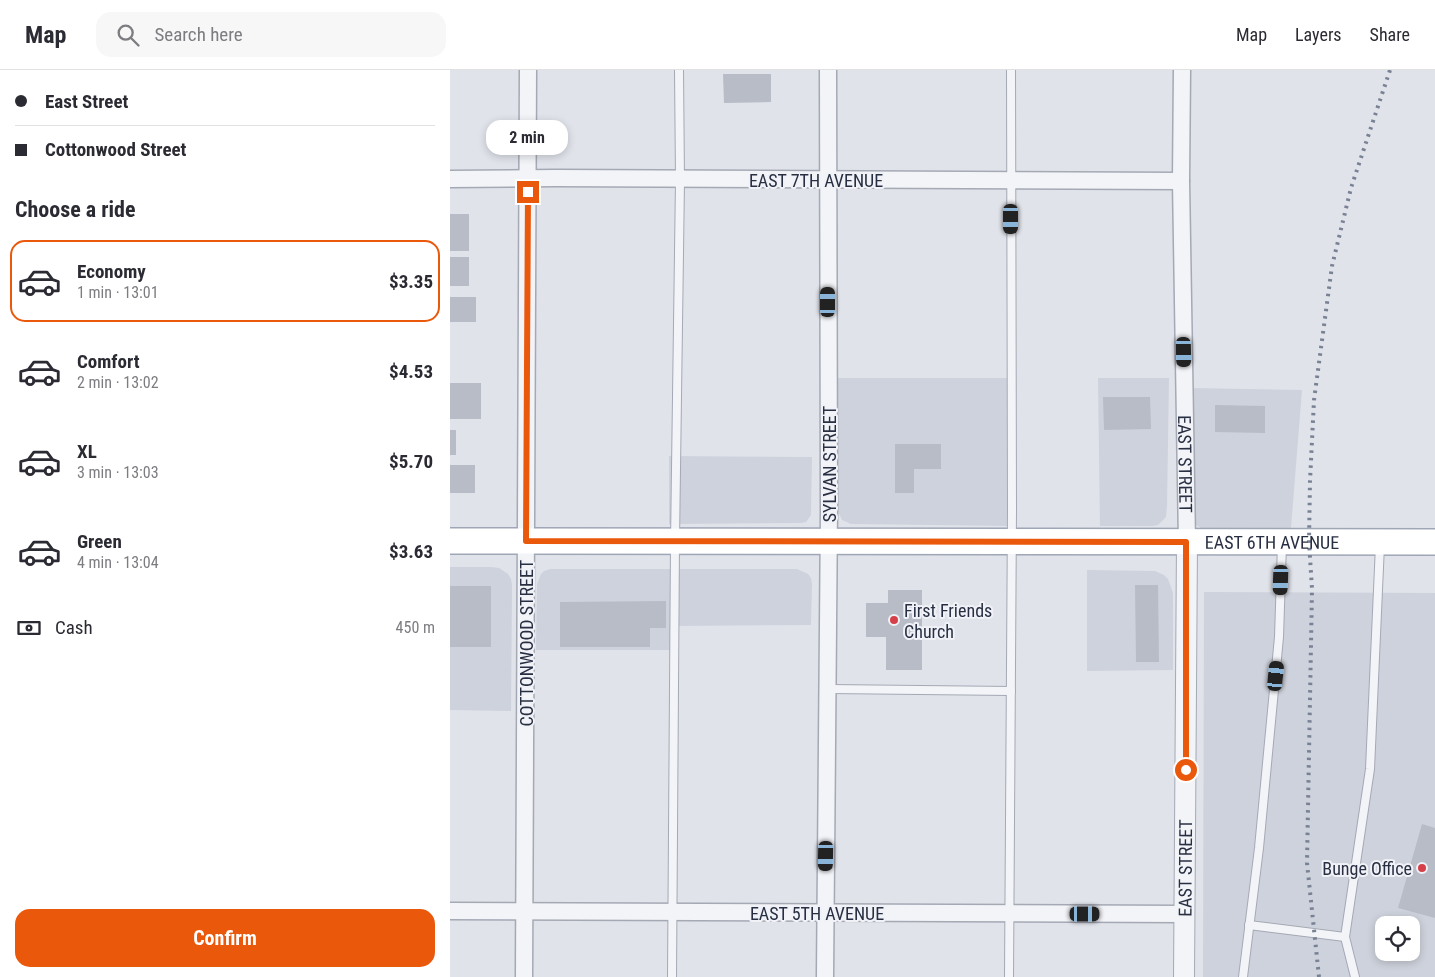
<!DOCTYPE html>
<meta charset="utf-8">
<style>
body{margin:0;font-family:"Roboto Condensed",sans-serif;background:#f7f7f7;color:#2b2b33;height:100vh;display:flex;flex-direction:column;font-size:19px;white-space:nowrap}
*{box-sizing:border-box;margin:0}
p{font-size:16px;color:#7c7c81}
.icon{flex:none;width:28px;height:28px;fill:none;stroke:currentColor;stroke-width:2;stroke-linecap:round;stroke-linejoin:round}
.map{position:relative;flex:1;overflow:hidden}
.sheet{display:flex;flex-direction:column;background:#fff;width:450px}
.sheet>*{flex:none}
.top-card{display:grid;align-content:center;height:110px;padding:0 15px;background:#fff}
.buttons{position:absolute;left:925px;top:846px;display:grid;gap:10px}
.buttons a{display:grid;place-items:center;width:45px;height:45px;border-radius:10px;background:#fff;box-shadow:0 2px 8px #0003;font-size:25px}
.end{position:absolute;width:22px;height:22px;margin:-11px;border:6px solid #ea580c;background:#fff;box-shadow:0 0 0 2px #fff}
.from{border-radius:50%}
.bubble{position:absolute;height:35px;border-radius:15px;background:#fff;box-shadow:0 2px 8px #0003;font-size:16px;font-weight:700;line-height:35px;text-align:center}
.car{position:absolute;width:15px;height:30px;margin:-15px -8px;border-radius:6px;box-shadow:0 0 4px 1px #0007;background:linear-gradient(#222 24%,#8ab4d8 0 40%,#222 0 76%,#8ab4d8 0 86%,#222 0)}
.top-card b{display:flex;align-items:center;gap:18px;height:48px;font-size:19px}
.top-card b+b{border-top:1px solid #e1e1e2}
.top-card i{width:12px;height:12px;background:#2b2b33}
ul{padding:0;list-style:none}
li{display:flex;align-items:center;gap:15px;height:82px;margin:0 10px 8px;padding:0 5px;border:2px solid transparent;border-radius:15px}
li div{flex:1}
li b{display:block;font-size:19px}
li em{font-style:normal;font-weight:700}
li.on{border-color:#ea580c}
li>.icon{width:45px;height:45px;stroke-width:1.5}
h2{padding:0 15px;font-size:22px;line-height:60px}
.pay{display:flex;align-items:center;gap:12px;height:55px;padding:0 15px;font-size:19px}
.pay p{margin-inline-start:auto}
.primary-button{display:flex;gap:10px;margin-top:auto;padding:10px 15px}
.primary-button a{flex:1;height:58px;border-radius:15px;background:#ea580c;color:#fff;font-size:20px;font-weight:700;line-height:58px;text-align:center}
header{display:flex;align-items:center;gap:30px;box-sizing:border-box;height:70px;padding:0 25px;background:#fff;border-bottom:1px solid #e1e1e2}
header strong{font-size:24px}
nav{display:flex;gap:28px;margin-inline-start:auto;font-size:18px}
.search{width:350px;height:45px;background:#f7f7f7;display:flex;align-items:center;gap:12px;box-sizing:border-box;padding:0 18px;border-radius:15px;color:#7c7c81;font-size:19px}
main{display:flex;flex:1;min-height:0}
.map>svg:first-child{display:block}
.built{fill:#ced2dc;fill-rule:evenodd}
.building{fill:#b7bcc7}
.lines{fill:none;stroke-linecap:round;stroke-linejoin:round}
.service-casing{stroke:#a5a9b4;stroke-width:10}
.minor-casing{stroke:#a5a9b4;stroke-width:19}
.tertiary-casing{stroke:#a5a9b4;stroke-width:22}
.primary-casing{stroke:#9fa6b6;stroke-width:28}
.service{stroke:#f3f4f8;stroke-width:8}
.minor{stroke:#f3f4f8;stroke-width:16}
.tertiary{stroke:#f3f4f8;stroke-width:20}
.primary{stroke:#fff;stroke-width:25}
.rail{stroke:#798194;stroke-width:4;stroke-dasharray:2.5 5;stroke-linecap:butt}
.route{stroke:#ea580c;stroke-width:6}
.poi-dot{fill:#d53f48;stroke:#f0f2f7;stroke-width:2}
.labels{text-anchor:middle;dominant-baseline:central;stroke-width:4;stroke-linejoin:round;paint-order:stroke}
.street-label{font-size:18px;fill:#282f42;stroke:#f0f2f7}
.poi-label{font-size:18px;fill:#282f42;stroke:#f0f2f7;text-anchor:start}
</style>
<header>
<strong>Map</strong>
<div class="search"><svg class="icon" aria-label="search" viewBox="0 0 24 24"><circle cx="10" cy="10" r="6"/><path d="M15 15l6 6"/></svg>Search here</div>
<nav><a>Map</a><a>Layers</a><a>Share</a></nav>
</header>
<main>
<section class="sheet">
<div class="top-card">
<b><i class="from"></i>East Street</b>
<b><i></i>Cottonwood Street</b>
</div>
<h2>Choose a ride</h2>
<ul>
<li class="on"><svg class="icon" aria-label="car" viewBox="0 0 24 24"><path d="M5 17H2v-5l4-1 3-4h7l3 4 3 1v5h-3M9 17h6M6 11h13"/><circle cx="7" cy="17" r="2"/><circle cx="17" cy="17" r="2"/></svg><div><b>Economy</b><p>1 min · 13:01</p></div><em>$3.35</em></li>
<li><svg class="icon" aria-label="car" viewBox="0 0 24 24"><path d="M5 17H2v-5l4-1 3-4h7l3 4 3 1v5h-3M9 17h6M6 11h13"/><circle cx="7" cy="17" r="2"/><circle cx="17" cy="17" r="2"/></svg><div><b>Comfort</b><p>2 min · 13:02</p></div><em>$4.53</em></li>
<li><svg class="icon" aria-label="car" viewBox="0 0 24 24"><path d="M5 17H2v-5l4-1 3-4h7l3 4 3 1v5h-3M9 17h6M6 11h13"/><circle cx="7" cy="17" r="2"/><circle cx="17" cy="17" r="2"/></svg><div><b>XL</b><p>3 min · 13:03</p></div><em>$5.70</em></li>
<li><svg class="icon" aria-label="car" viewBox="0 0 24 24"><path d="M5 17H2v-5l4-1 3-4h7l3 4 3 1v5h-3M9 17h6M6 11h13"/><circle cx="7" cy="17" r="2"/><circle cx="17" cy="17" r="2"/></svg><div><b>Green</b><p>4 min · 13:04</p></div><em>$3.63</em></li>
</ul>
<div class="pay"><svg class="icon" aria-label="cash" viewBox="0 0 24 24"><path d="M3 7h18v10H3z"/><circle cx="12" cy="12" r="2"/></svg>Cash<p>450 m</p></div>
<div class="primary-button"><a>Confirm</a></div>
</section>
<div class="map">
<svg width="985" height="907" viewBox="0 0 985 907">
<rect width="100%" height="100%" fill="#e0e3ea"/>
<g class="built">
<path d="M388,308H564V456L401,454L392,450L388,441L387,435Z"/>
<path d="M648,308H719L717,436L716,447L708,455L702,456H650Z"/>
<path d="M740,318L852,320L841,458H751L743,453Z"/>
<path d="M219,386L362,387L361,445L356,452L351,453L219,454Z"/>
<path d="M0,497H41L49,498L58,504L61,509L62,515L61,641L0,640Z"/>
<path d="M100,499H347L358,504L361,508L362,513L361,555L220,556V580H86L87,514L91,504L94,501Z"/>
<path d="M637,500L705,501L714,505L718,509L723,523V600L637,601Z"/>
<path d="M754,522L985,523V907H753ZM934,855H961V882H934Z"/>
</g>
<g class="building">
<path d="M273,4H321V32L274,33Z"/>
<rect x="0" y="144" width="19" height="37"/>
<rect x="0" y="187" width="19" height="29"/>
<rect x="0" y="227" width="26" height="25"/>
<rect x="0" y="313" width="31" height="36"/>
<path d="M653,327H700L701,359L654,360Z"/>
<path d="M765,335L815,336V363L765,362Z"/>
<rect x="0" y="360" width="6" height="25"/>
<path d="M445,374H491V399H464V423H445Z"/>
<rect x="0" y="395" width="25" height="28"/>
<path d="M685,515H708L709,592H686Z"/>
<rect x="0" y="516" width="41" height="61"/>
<path d="M438,520H472V600H436V567H416V533H438Z"/>
<path d="M216,531V558H200V577H110V532Z"/>
<path d="M972,754L985,758V848L948,838Z"/>
</g>
<g class="lines">
<defs>
<g id="service">
<path d="M379,619L561,621"/>
<path d="M799,855L895,867"/>
<path d="M222,907L225,472L230,110L229,0"/>
<path d="M559,907L562,440L561,0"/>
<path d="M793,907L809,778L829,567L832,474"/>
<path d="M905,907L895,867L920,699L930,475"/>
</g>
<g id="minor">
<path id="s1" d="M732,0L731,111L737,472"/>
<path d="M0,109L106,108L731,111"/>
<path d="M0,841L734,844"/>
<path d="M74,907L78,0"/>
<path d="M375,907L379,439L378,0"/>
</g>
<g id="tertiary">
<path id="s2" d="M734,907L737,472"/>
</g>
<g id="primary">
<path id="s3" d="M0,471L985,472"/>
</g>
</defs>
<use href="#service" class="service-casing"/>
<use href="#minor" class="minor-casing"/>
<use href="#tertiary" class="tertiary-casing"/>
<use href="#primary" class="primary-casing"/>
<use href="#service" class="service"/>
<use href="#minor" class="minor"/>
<use href="#tertiary" class="tertiary"/>
<use href="#primary" class="primary"/>
<path class="rail" d="M869,907L857,793L862,519L859,472L860,411L864,330L882,196L901,118L940,0"/>
</g>
<g class="lines">
<path class="route" d="M78,122L76,471L736,472V700"/>
</g>
<g class="poi-dot">
<circle cx="444" cy="550" r="5"/>
<circle cx="972" cy="798" r="5"/>
</g>
<g class="labels">
<g class="street-label">
<text x="366" y="110">EAST 7TH AVENUE</text>
<text stroke="none"><textPath href="#s1" startOffset="394">EAST STREET</textPath></text>
<text transform="translate(379 394) rotate(-90)">SYLVAN STREET</text>
<text stroke="none"><textPath href="#s3" startOffset="822">EAST 6TH AVENUE</textPath></text>
<text transform="translate(76 573) rotate(-90)">COTTONWOOD STREET</text>
<text stroke="none"><textPath href="#s2" startOffset="109">EAST STREET</textPath></text>
<text x="367" y="843">EAST 5TH AVENUE</text>
</g>
<g class="poi-label">
<text x="454" y="540">First Friends<tspan x="454" dy="21">Church</tspan></text>
<text x="962" y="798" text-anchor="end">Bunge Office</text>
</g>
</g>
</svg>
<div class="buttons">
<a><svg class="icon" aria-label="locate" viewBox="0 0 24 24"><circle cx="12" cy="12" r="6"/><path d="M12 2v4M12 18v4M2 12h4M18 12h4"/></svg></a>
</div>
<i class="end from" style="left:736px;top:700px"></i>
<i class="end" style="left:78px;top:122px"></i>
<div class="bubble" style="left:36px;top:50px;width:82px">2 min</div>
<i class="car" style="left:561px;top:149px;rotate:180deg"></i>
<i class="car" style="left:378px;top:232px;rotate:0deg"></i>
<i class="car" style="left:734px;top:282px;rotate:179deg"></i>
<i class="car" style="left:831px;top:510px;rotate:182deg"></i>
<i class="car" style="left:826px;top:606px;rotate:6deg"></i>
<i class="car" style="left:376px;top:786px;rotate:181deg"></i>
<i class="car" style="left:635px;top:844px;rotate:90deg"></i>
</div>
</main>
